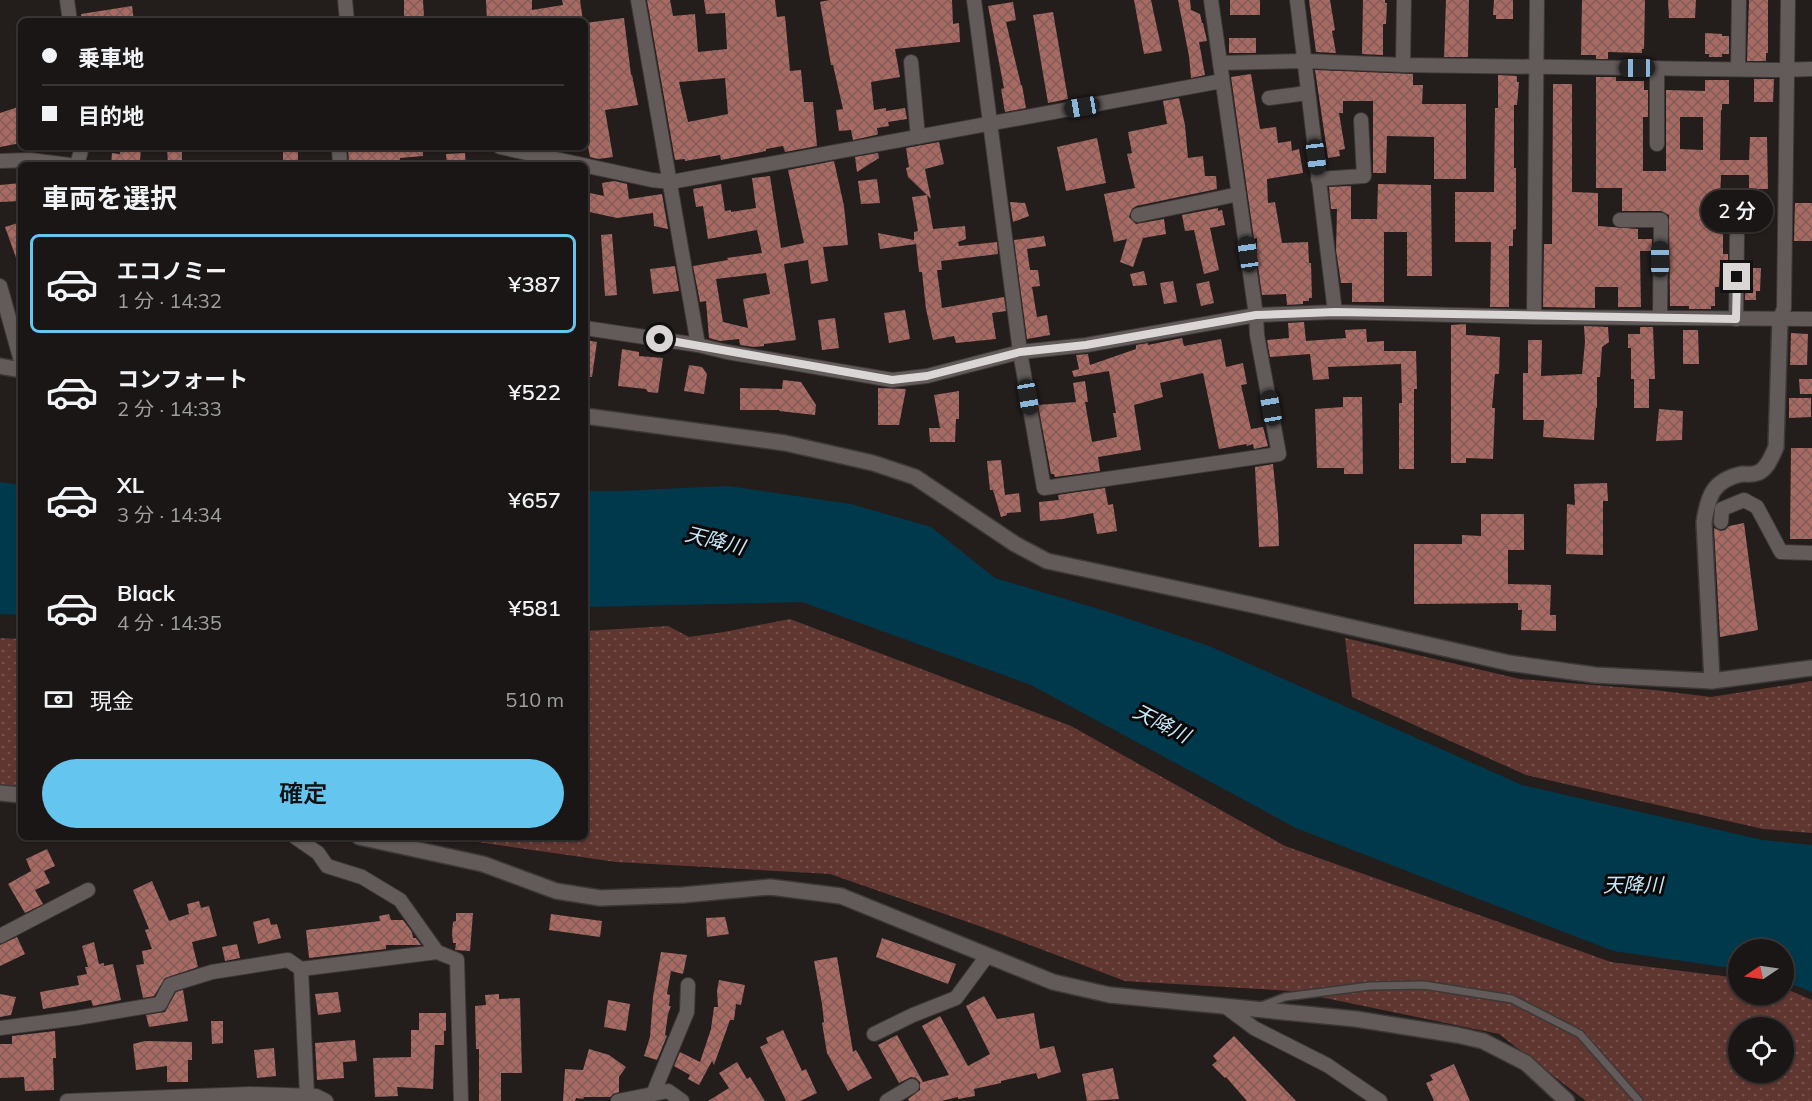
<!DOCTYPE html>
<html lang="ja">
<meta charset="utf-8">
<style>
body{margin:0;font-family:Mulish,"Noto Sans JP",sans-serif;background:#231f1e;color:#f1f3f6;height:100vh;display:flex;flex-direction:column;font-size:22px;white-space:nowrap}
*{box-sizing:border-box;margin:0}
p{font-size:20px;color:#9f9fa0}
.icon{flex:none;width:33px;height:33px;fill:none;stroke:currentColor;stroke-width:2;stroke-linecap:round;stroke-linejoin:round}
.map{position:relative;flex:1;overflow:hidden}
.drawer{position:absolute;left:18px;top:162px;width:570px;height:678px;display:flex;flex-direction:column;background:#1a1615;border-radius:9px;box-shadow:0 2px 4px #0004,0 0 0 2px #383534}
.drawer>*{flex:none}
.banner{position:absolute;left:18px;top:18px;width:570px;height:132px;border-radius:9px;box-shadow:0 2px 4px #0004,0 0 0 2px #383534;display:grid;align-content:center;height:132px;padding:0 24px;background:#1a1615}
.needle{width:39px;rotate:257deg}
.tools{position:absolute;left:1728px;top:939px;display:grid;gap:12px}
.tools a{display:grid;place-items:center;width:66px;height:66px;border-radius:50%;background:#1a1615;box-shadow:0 2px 4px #0004,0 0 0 2px #383534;font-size:30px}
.end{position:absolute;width:27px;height:27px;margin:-14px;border:8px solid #dad6d5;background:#111;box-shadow:0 0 0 3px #111}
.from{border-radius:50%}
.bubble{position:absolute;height:42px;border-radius:21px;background:#1a1615;box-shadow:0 2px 4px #0004,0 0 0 2px #383534;font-size:20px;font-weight:600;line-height:42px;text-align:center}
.car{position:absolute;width:18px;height:36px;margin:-18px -9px;border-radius:8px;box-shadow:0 0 4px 2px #0007;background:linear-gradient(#222 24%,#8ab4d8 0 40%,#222 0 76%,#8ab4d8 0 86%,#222 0)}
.banner b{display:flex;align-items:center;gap:21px;height:57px;font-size:22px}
.banner b+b{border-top:2px solid #383534}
.banner i{width:15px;height:15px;background:#f1f3f6}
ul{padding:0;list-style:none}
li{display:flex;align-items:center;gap:18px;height:99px;margin:0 12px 9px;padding:0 12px;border:3px solid transparent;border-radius:9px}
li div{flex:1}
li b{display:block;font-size:22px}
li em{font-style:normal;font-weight:600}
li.selected{border-color:#64c5ee}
li>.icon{width:54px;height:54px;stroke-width:1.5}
h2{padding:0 24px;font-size:27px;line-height:72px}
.pay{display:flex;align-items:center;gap:15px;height:66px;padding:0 24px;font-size:22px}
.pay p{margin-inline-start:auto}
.primary-button{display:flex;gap:12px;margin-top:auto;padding:12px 24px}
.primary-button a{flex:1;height:69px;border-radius:36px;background:#64c5ee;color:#111;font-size:24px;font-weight:600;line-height:69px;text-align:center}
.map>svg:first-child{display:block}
.park{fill:url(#park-dots);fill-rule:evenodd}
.water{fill:#01394c}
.building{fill:url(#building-cross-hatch);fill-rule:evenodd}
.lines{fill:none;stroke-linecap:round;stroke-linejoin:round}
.service-casing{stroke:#3d3938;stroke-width:10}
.minor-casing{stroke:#3d3938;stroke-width:16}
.tertiary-casing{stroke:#3d3938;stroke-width:18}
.service{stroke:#625b5a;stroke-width:7}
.minor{stroke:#625b5a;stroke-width:14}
.tertiary{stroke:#625b5a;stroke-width:15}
.route{stroke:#dad6d5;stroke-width:8}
.labels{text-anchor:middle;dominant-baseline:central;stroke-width:6;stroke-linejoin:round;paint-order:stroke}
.water-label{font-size:20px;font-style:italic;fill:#c4e7f7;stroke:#0a0808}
</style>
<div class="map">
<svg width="1812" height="1101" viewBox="0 0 1812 1101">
<defs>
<pattern id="park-dots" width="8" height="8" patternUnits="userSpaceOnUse" patternTransform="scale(1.5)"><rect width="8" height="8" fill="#603630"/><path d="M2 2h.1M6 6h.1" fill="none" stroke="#76524d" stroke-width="1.8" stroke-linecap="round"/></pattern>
<pattern id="building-cross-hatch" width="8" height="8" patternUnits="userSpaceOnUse" patternTransform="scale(1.5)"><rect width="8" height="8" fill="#a76b64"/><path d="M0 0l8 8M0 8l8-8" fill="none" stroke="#835c57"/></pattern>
</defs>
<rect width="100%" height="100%" fill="#231d1c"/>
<g class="park">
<path d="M790,619L1071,726L1285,846L1611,962L1738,978V994H1784V988L1812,1000V1101H1586L1499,1034L1291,991L1125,981L982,927L830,874L616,862L443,837H585V631L668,626L689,637L724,632ZM1738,1028H1784V1072H1738Z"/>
<path d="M0,638L21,639V787L0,785Z"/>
<path d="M1345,638L1520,679L1655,690L1711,697L1812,681V833L1763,829L1526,775L1352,697Z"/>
</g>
<g class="water">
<path d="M0,482L21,485V615L0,614Z"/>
<path d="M728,486L851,504L931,527L995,578L1102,610L1209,646L1522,785L1763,840L1812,845V992L1784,981V950H1738V969L1613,951L1296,828L1031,685L802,602L585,607V491H620Z"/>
</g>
<g class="building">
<path d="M404,0H423L424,16L404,17Z"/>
<path d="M486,0H532V10L563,5L562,0H580L583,21H487Z"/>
<path d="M647,0H670L673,16L695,14L698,52L727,49L725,13L706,14L704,0H775L777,17L785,16L790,71L801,70L804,102H813L817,146L785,152L783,146L766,149V151L721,160L720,155L685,161V159L675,160ZM725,78L728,114L688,122L679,82Z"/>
<path d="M829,0H952L953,24L959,23L960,42L895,49L900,77L871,82L874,110L886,108V111L905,108L907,119L888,122L889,126L877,128L878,134L876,135L853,140L851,130L839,131L836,110L843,109L833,65H831L820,2Z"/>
<path d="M1134,0H1151L1162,51L1144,54Z"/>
<path d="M1178,0H1190L1191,10L1200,14L1202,23H1203L1207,41L1199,42L1205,75L1191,78L1189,56Z"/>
<rect x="1230" y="0" width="30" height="15"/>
<path d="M1309,0H1330L1335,30L1332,31L1336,53L1316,52Z"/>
<path d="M1363,0H1385V3H1387L1386,24H1383V55L1362,54Z"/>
<path d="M1446,0H1469L1468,57H1444Z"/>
<path d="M1494,0H1513V19H1496V15H1493Z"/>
<path d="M1582,0H1645L1644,49H1642V53L1608,52V59H1596V55H1581Z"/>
<path d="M1668,0H1696L1695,18H1669Z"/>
<path d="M1749,0H1768V53H1766V61H1747Z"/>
<path d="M1013,2L1016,20L1006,22L1021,85H1022L1026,108L1005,112L1001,89L1004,88L988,6Z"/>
<path d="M132,6L134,21H81V14Z"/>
<path d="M1053,12L1068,99L1048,103L1033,15Z"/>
<path d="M624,18L631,75H632L638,105L605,110L613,157L598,159L590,157L585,130V23Z"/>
<path d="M1705,33L1722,34V36H1729V54H1722V57H1709V54H1705Z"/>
<rect x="1229" y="38" width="27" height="15"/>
<path d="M1315,70L1413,74V85H1423L1422,104H1466V179H1434V137L1387,136L1386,173H1373V101H1343V113H1339L1345,149L1339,150L1340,156L1328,158Z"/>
<path d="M1251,74L1260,129L1276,127L1278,143L1291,141L1292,151L1299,149L1303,173L1267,179L1268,203L1275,202L1282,243L1308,242L1309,263H1311L1312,298H1309V301H1303V304L1287,305L1286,294L1262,295L1257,259V238L1254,239L1231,77Z"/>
<path d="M1498,75L1517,76V82H1519L1517,105H1514V168H1516V229L1513,230V246H1509V307H1490L1491,242H1455V192H1494L1495,108H1498Z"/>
<path d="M1596,77H1616V81H1644V90H1648V117H1643V171H1666V90L1705,91V80H1729V104H1722V110H1721L1720,160H1749L1750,137H1767L1768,189H1749V175H1721L1719,224H1723V254H1728V267H1720L1719,287H1715V306H1711V309H1689V306H1670L1669,215L1661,211H1622V188H1596ZM1680,117H1703V150L1680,149Z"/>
<path d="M1754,79H1774L1773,102H1754Z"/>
<path d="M1553,84H1572V192L1598,193V226L1638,229V239H1652V251H1640L1641,307H1618V287H1595V308L1543,307L1544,244H1552Z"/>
<path d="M1179,98L1185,125L1188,158L1203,156L1205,176H1216L1217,189L1136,206L1132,209L1129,217L1136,224L1164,219L1166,234L1143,238L1133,267L1120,262L1127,239L1114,242L1104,194L1135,188L1127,154L1132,153L1128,132L1167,124L1163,101Z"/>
<path d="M21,106V143L0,147V113Z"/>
<path d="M1097,138L1106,183L1066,191L1057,147Z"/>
<path d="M939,142L944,164L925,169L931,199L908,177L906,168L909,167L906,148Z"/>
<path d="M121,147H141L140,161L125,160V165H111L112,153L120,154Z"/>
<path d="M167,147H182V165H168Z"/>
<rect x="283" y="147" width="15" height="14"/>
<path d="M348,147H423V156L400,158V163L370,162V164L349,165Z"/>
<path d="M465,153L466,165H447L446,154Z"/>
<path d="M878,153L879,158L857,172L855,157Z"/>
<path d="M834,161L844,206L848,245L823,247L828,281L811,284L808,260L784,264L796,340L764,344V346L754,347L740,345L739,339L720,341L709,338L706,301L700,302L693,266L728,260L727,258L762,253L757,230L708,239L703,206L696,207L693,189L721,184L725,211L731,210V212L756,208L752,178L770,176L781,248L804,243L788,170ZM766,273L770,294L743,299L748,328L723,322L716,279Z"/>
<path d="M877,179L880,203L861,204L858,181Z"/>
<path d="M614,181L627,184L629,199L662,194L668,229L654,226L653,213L617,218L585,211V192L604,196L602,183Z"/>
<path d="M21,183V201L0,202V185Z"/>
<path d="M1378,184L1431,185L1432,276H1407V232H1384V302H1352V283H1341L1336,250L1337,209H1331L1329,187L1351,186V219H1377Z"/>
<path d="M927,195L933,229L965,226L966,239L958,242L959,246L997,242L998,254L941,261L942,270H937L942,308L1004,297L1006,311L992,313L996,339L956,343L954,336L933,340L926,309L922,272H919L916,244L880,249L878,233L914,240V232L918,231L912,197Z"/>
<path d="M1010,202L1025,203L1029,216L1013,222Z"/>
<path d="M1795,203H1812V241H1794Z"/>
<path d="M1218,208V211L1222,210L1225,225L1210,228L1219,270L1204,274L1194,230L1185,231L1182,215Z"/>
<path d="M18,223L21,230V266H19L5,227Z"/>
<path d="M612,234L617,295L605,296L601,235Z"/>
<path d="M1044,236L1046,246L1027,249L1030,270H1038L1040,286L1032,287L1037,317L1047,315L1050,335L1027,339L1014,240Z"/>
<path d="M675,266L679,291L653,294L650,269Z"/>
<path d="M1746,268H1761L1760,291H1756V300H1745Z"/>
<path d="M1144,271L1147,285L1133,286L1130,274Z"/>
<path d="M1173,281L1177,302L1164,304L1160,283Z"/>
<path d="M1209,281L1214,303L1201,306L1196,284Z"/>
<path d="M905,310L910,339L889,343L884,313Z"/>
<path d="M835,318L839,348L822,350L818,320Z"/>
<path d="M1304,322L1306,341L1346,338L1345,330L1366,329L1367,342L1384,341V351H1416L1417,389H1414V469H1399V403H1402L1401,364L1328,367L1329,379L1313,380L1310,354L1270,357L1267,340L1289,338L1288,323Z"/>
<path d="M1466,324V335L1500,337L1499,374H1495L1492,408H1495L1493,459L1466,458V463H1451V325Z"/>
<path d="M1584,326L1608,327L1609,342L1602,347L1600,377H1597V408H1596L1594,440L1543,437L1544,420H1523V373H1528V340H1542L1541,376L1582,374L1585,342Z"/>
<path d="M1640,327H1653L1655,379H1649V408H1634V379H1631V348H1628V334H1640Z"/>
<path d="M1683,330H1698L1699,364H1683Z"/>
<path d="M1791,333L1808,334L1807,365H1790Z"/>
<path d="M1182,338L1184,346L1221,339L1226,367L1243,363L1247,384L1241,385L1251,429L1263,427L1268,446L1254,449L1253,444L1247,446L1246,444L1219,449L1203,373L1160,383L1163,397L1134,405L1141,450L1098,457L1100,471L1055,477L1054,474H1051L1038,405L1076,402L1073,383L1085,381L1088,402H1085L1092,442L1117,437L1113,413H1116L1109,371L1074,377L1072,371L1079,369L1076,355L1088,354L1090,365L1136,349V345L1148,343V345Z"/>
<path d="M585,340L597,342L592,377H585Z"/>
<path d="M622,349L639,352V356L663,358L658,393L648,392L646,389L618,386Z"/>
<path d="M689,365L702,367L707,374L704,394L684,391Z"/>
<path d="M1799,379H1812V394H1800Z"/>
<path d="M783,380L801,382L816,405L815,415L779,411L780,410H740V388L782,389Z"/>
<path d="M878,388L906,389L899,425H878Z"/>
<path d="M959,391V419H956L955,442H930L929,428H940L934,395Z"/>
<path d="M1343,397H1362L1363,474H1344V468H1317L1315,409L1343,407Z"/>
<path d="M1789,398H1811V417L1789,418Z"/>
<path d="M1659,409L1683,411L1682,440L1656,441Z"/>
<path d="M1791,448H1812V539H1790Z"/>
<path d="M1001,460L1005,495L1019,493L1021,512L1007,513V515L1001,517L993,490H990L987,461Z"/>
<path d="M1273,464L1278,514L1279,546L1259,547L1255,467Z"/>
<path d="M1607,483L1608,501H1603V555L1566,554L1567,504L1575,505L1574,484Z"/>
<path d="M1105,488L1108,505L1113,504L1117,531L1097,534L1093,513L1063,519L1040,521L1039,502L1059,500L1058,495Z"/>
<path d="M1481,514H1524V550H1508V584L1551,585L1550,615H1556V631L1521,630L1522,610H1518V603L1414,604V544H1462V535L1481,536Z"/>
<path d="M1744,523L1758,630L1720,637L1714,528L1721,531L1725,530L1729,526Z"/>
<path d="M47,849L55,866L44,871L50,883L35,890L43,904L25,913L8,884L31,871L26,859Z"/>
<path d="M152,881L169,921L189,914L187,904L199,901L201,908L209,906L217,936L192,942L198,967L165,978L154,996L143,998L136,965L144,964L142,951L152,949L145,930L149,929L133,890Z"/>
<path d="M456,913H473L470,951L455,950L456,943H453L452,933L453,922L456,921Z"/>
<path d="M389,914L391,920H403L412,932L413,938H416L421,945H386V949L309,958L306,930L380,921L379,916Z"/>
<path d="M551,914L602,921L600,937L549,930Z"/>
<path d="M725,917L729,934L707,937L706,918Z"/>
<path d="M269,918L271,925L277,924L281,938L258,944L253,922Z"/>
<path d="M17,937L25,954L0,966V945Z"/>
<path d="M882,938L956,964L948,984L876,957Z"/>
<path d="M94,942L99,964L104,963V966L113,964L121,1000L93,1006L91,1000L43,1009L40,992L79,985L77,976L87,974L85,967H88L82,946Z"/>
<path d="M237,944L240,958L225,961L222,947Z"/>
<path d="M661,952L687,955L683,974L671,971L667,994L670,995L669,1006H671L668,1014L665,1035L667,1036L657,1060L644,1056L650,1037L653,997Z"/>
<path d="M837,957L853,1052L856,1050L872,1078L848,1091L827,1053L822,1023L824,1022L822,1004L814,961Z"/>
<path d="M719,980L745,985L741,1005L736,1004L734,1020H730L714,1065L712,1061L699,1085L688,1079L690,1075L674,1066L680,1052L700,1062L711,1029L714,1007H718L717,991Z"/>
<path d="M183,990L188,1021L149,1027L146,1015L165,1012L176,992Z"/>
<path d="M338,992L341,1012L318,1015L315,994Z"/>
<path d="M0,994L16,997L11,1015L0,1017Z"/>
<path d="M499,994V999L520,998L522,1073H501V1101H479V1049H476L475,1006L486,1005L485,995Z"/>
<path d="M984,996L997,1019L1034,1013L1040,1049L1054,1046L1061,1072L1038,1079L1036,1073L1001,1081V1083L974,1089L975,1096L958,1099V1097L941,1101H909L908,1099L920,1090V1082L916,1078L911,1077L899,1083L878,1045L897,1035L923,1082L949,1075L922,1026L940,1016L968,1066L990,1054L966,1006Z"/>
<path d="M608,1000L630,1004L626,1031L604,1027Z"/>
<path d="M419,1013H446V1031H444V1045H435L433,1089L397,1087L398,1096L375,1097L373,1058L411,1057V1030H419Z"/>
<path d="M211,1021H223V1043L212,1044Z"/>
<path d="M783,1030L802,1071L806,1069L817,1093L800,1101H786L760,1047L768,1043L766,1038Z"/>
<path d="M55,1031L56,1058H53L54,1090L25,1091L24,1077L0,1078V1044H12V1036Z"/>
<path d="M1234,1036L1296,1101H1247L1226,1077L1225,1078L1212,1065L1217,1061L1213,1056Z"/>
<path d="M355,1040L357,1061L343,1062L344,1078L317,1080L315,1043Z"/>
<path d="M145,1041L192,1042V1060H188V1082H167V1066L136,1070L133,1044Z"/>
<path d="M274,1048L276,1076L257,1078L254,1050Z"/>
<path d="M589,1049L609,1055L626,1067L619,1077V1092L613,1094L610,1097H584L583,1099L576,1098L575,1101H563L565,1069L583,1070Z"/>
<path d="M737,1062L747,1079L750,1077L765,1101H708L729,1088L719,1073Z"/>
<path d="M1454,1064L1470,1101H1434L1426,1083L1433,1080L1430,1075Z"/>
<path d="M1113,1068L1119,1099L1087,1101L1082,1074Z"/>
</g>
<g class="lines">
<defs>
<path id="service" d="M1261,1006L1285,997L1370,986L1424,985L1512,999L1580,1034L1639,1101"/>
<g id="minor">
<path d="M67,0L70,21"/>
<path d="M345,0L347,21"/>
<path d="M638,0L698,345"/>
<path d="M974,0L1020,352L1044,488L1279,454L1257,335L1256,315L1211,0"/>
<path d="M1297,0L1335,312"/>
<path d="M911,62L918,137"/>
<path d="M1220,63L1304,61L1403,65L1778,70L1812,69"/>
<path d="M1403,65L1404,0"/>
<path d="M1738,69L1739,0"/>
<path d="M1269,98L1307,93"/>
<path d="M1657,144V68"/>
<path d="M339,147L340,165"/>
<path d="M500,147L652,180L671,182L1222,81"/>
<path d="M0,161L30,160L69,165"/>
<path d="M77,165L82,147"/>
<path d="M1318,179L1364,176L1361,120"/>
<path d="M1138,215L1239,194"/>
<path d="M1620,220H1661L1660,318"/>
<path d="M0,286L21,361"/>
<path d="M1534,317L1537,0"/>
<path d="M1736,319L1737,236"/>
<path d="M1780,319L1784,308L1788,0"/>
<path d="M585,328L698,345L727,352L892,380L927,376L1020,352L1086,345L1256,315L1335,312L1534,317L1812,319"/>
<path d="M1721,522L1722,509L1744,500L1757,507L1781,552L1812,553"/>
<path d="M295,837L318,853L327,866L362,877L400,900L437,952"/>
<path d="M0,936L88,890"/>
<path d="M1226,1007L1254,1028L1327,1065L1380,1101"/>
<path d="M0,1028L77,1018L160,1004L170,985L212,972L288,960L301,969"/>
<path d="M874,1034L913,1015L956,998L987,956"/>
<path d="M653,1094L687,1012L688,985"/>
<path d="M307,1095L301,969L437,952L457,960L461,1101"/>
<path d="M67,1101L250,1094L316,1096L326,1101"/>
<path d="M618,1101L668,1091L682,1101"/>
<path d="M887,1101L912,1086"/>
</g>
<g id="tertiary">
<path d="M0,366L21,370"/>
<path d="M585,416L785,443L873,463L915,477L1015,544L1047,561L1253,605L1509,663L1595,675L1712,681L1812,668"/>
<path d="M1712,681L1704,522C1708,496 1713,480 1742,474C1747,474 1752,475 1757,473C1767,470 1772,456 1776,447L1780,319"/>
<path d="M0,793L21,795"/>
<path d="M359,837L483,864L556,891L600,898L683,895L770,887L841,896L1053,982L1110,995L1356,1019L1457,1035L1483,1041L1526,1063L1567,1101"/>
</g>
</defs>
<use href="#service" class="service-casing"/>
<use href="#minor" class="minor-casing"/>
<use href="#tertiary" class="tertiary-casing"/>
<use href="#service" class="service"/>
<use href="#minor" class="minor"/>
<use href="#tertiary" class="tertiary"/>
</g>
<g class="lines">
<path class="route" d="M660,339L892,380L927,376L1020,352L1086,345L1256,315L1335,312L1736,319L1737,277"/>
</g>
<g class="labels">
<g class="water-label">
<text transform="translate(715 540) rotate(14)">天降川</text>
<text transform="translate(1162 723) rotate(27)">天降川</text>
<text x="1633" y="884">天降川</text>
</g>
</g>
</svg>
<div class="tools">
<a><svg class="needle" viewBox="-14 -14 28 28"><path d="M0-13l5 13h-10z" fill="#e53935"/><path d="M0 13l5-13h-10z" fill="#9f9fa0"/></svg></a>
<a><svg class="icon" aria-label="locate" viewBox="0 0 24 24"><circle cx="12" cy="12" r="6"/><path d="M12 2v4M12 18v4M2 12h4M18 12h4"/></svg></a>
</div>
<i class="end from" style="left:660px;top:339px"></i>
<i class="end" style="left:1737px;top:277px"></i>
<div class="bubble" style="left:1701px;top:190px;width:72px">2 分</div>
<i class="car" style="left:1637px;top:68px;rotate:270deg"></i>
<i class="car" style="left:1082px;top:107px;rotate:260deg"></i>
<i class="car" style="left:1316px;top:157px;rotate:173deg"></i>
<i class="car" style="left:1248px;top:254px;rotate:352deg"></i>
<i class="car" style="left:1660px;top:259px;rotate:0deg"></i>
<i class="car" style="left:1028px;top:397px;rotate:170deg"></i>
<i class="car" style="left:1271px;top:408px;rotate:350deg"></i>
<div class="banner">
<b><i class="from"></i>乗車地</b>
<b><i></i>目的地</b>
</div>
<section class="drawer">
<h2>車両を選択</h2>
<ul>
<li class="selected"><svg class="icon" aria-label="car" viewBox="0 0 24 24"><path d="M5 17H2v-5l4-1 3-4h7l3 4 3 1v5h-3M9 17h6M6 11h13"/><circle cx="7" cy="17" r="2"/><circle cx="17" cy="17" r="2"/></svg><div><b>エコノミー</b><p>1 分 · 14:32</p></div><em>¥387</em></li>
<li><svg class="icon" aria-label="car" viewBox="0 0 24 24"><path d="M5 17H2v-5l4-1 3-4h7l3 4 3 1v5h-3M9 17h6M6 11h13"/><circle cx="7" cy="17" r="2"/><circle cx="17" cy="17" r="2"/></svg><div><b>コンフォート</b><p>2 分 · 14:33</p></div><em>¥522</em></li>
<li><svg class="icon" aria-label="car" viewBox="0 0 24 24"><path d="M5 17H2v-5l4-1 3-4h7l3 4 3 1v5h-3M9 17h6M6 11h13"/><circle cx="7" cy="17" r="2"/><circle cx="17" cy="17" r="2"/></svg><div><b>XL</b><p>3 分 · 14:34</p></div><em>¥657</em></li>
<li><svg class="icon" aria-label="car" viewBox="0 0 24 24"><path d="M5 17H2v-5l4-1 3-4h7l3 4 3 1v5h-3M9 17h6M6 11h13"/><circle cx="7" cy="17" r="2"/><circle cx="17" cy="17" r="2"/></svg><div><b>Black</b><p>4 分 · 14:35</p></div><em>¥581</em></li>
</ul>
<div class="pay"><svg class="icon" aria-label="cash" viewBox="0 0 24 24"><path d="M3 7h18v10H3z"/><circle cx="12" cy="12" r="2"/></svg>現金<p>510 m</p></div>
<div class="primary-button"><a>確定</a></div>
</section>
</div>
